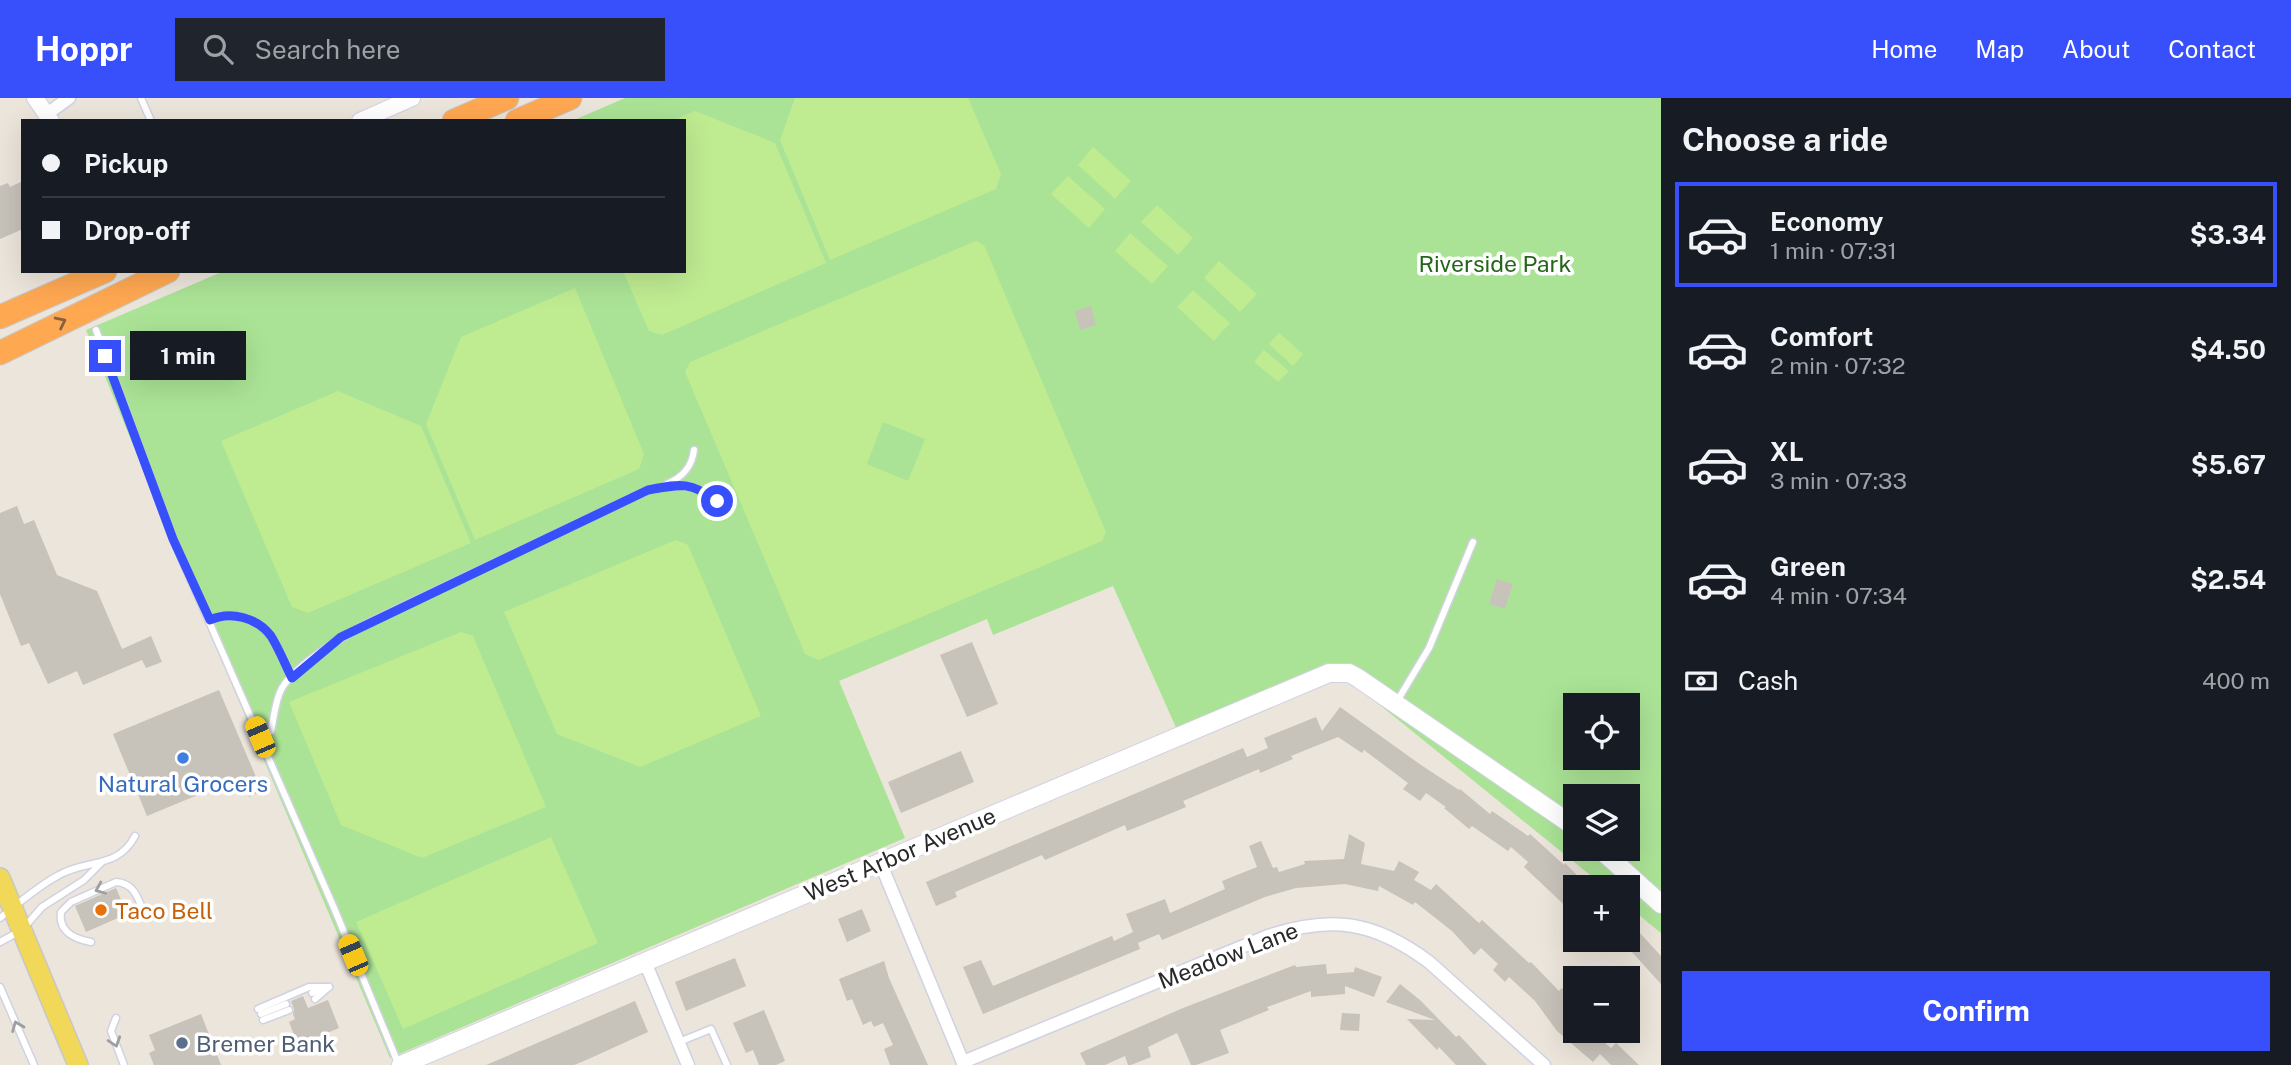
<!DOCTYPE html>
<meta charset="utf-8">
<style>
body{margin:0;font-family:"Public Sans",sans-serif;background:#20242c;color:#f1f3f6;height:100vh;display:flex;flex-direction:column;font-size:26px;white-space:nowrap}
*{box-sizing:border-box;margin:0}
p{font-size:23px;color:#9ea1a6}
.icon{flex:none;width:38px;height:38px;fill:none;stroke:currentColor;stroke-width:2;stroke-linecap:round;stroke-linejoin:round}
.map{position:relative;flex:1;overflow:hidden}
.panel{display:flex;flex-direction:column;background:#171b24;width:630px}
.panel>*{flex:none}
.guide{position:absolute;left:21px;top:21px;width:665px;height:154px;border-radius:0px;box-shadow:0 7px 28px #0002;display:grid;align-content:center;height:154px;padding:0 21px;background:#171b24}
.fabs{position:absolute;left:1563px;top:595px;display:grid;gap:14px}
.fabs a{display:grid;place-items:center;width:77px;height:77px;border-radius:0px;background:#171b24;box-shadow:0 7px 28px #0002;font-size:35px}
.end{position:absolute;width:32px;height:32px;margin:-16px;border:9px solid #3850fb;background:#fff;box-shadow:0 0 0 4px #fff}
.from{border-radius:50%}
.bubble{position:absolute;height:49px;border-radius:0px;background:#171b24;box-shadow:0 7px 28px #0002;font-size:23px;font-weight:700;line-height:49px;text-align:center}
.car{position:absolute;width:21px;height:42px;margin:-21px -10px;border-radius:9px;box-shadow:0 0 5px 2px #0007;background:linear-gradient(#f5c518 24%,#345 0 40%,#f5c518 0 76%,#345 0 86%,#f5c518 0)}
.guide b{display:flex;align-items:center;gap:24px;height:66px;font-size:26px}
.guide b+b{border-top:2px solid #363941}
.guide i{width:18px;height:18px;background:#f1f3f6}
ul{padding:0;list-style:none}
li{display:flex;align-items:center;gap:21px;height:105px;margin:0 14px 10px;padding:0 7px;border:4px solid transparent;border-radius:0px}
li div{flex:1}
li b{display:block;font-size:26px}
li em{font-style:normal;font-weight:700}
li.current{border-color:#3850fb}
li>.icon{width:63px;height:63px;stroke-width:1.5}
h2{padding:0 21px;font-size:32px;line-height:84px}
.pay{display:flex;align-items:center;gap:18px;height:77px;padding:0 21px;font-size:26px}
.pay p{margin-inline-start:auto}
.button{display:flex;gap:14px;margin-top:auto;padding:14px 21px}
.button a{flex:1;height:80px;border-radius:0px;background:#3850fb;color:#fff;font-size:28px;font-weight:700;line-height:80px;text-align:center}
header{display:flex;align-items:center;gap:42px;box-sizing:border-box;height:98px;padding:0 35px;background:#3850fb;color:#fff}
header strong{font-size:33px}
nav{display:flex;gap:38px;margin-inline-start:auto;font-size:24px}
.search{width:490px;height:63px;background:#20242c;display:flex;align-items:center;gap:18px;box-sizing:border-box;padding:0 24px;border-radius:0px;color:#9ea1a6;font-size:26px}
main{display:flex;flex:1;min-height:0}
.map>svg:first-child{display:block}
.green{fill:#abe396;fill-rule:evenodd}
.pitch{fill:#bfeb91;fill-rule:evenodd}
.building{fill:#c7c2ba}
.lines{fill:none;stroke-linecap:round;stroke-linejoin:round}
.service-casing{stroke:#d0d2e2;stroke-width:9}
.minor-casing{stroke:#d0d2e2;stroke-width:15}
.tertiary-casing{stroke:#d0d2e2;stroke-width:18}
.secondary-casing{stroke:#d0d2e2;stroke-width:20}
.primary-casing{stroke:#c7c7c7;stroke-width:22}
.motorway-casing{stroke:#c7c7c7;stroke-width:25}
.service{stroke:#fff;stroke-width:6}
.minor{stroke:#fff;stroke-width:12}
.tertiary{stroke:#fff;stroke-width:16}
.secondary{stroke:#fff;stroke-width:18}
.primary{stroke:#f2d859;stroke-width:19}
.motorway{stroke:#ffa852;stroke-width:23}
.oneway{stroke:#89623b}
.oneway2{stroke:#9f9f9f}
.route{stroke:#3850fb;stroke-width:9}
.shop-dot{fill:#3f7fe0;stroke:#fff;stroke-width:2.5}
.food-dot{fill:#e8710a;stroke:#fff;stroke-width:2.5}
.service-dot{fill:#5c6f8a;stroke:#fff;stroke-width:2.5}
.labels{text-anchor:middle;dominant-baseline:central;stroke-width:7;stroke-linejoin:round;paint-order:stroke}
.park-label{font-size:23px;fill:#246619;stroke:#fff}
.shop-label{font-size:23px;fill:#366cbe;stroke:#fff}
.street-label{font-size:23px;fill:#292929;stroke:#fff}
.food-label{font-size:23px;fill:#c56008;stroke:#fff;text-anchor:start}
.service-label{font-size:23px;fill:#4e5e75;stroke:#fff;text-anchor:start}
</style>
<header>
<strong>Hoppr</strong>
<div class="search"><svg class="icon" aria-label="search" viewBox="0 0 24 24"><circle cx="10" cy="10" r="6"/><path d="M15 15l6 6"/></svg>Search here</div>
<nav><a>Home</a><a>Map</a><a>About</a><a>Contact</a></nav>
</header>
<main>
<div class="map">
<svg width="1661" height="967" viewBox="0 0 1661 967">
<rect width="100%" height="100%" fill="#ece5db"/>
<path class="green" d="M625,0H1661V835L1628,808V789H1605L1339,574L1178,634L1113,488L993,537L987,521L839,583L905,740L390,960L213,542L86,232L224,173H684V23H572ZM1575,607H1628V660H1575ZM1575,698H1628V751H1575Z"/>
<g class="pitch">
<path d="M795,0H968L1001,76L996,91L830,162L780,42Z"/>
<path d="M695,13L775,45L826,165L662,237L649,233L623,173H684V23H672Z"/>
<path d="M1093,49L1131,83L1115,101L1078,67Z"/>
<path d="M1068,78L1105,111L1089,130L1051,96Z"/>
<path d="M1157,107L1193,140L1178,157L1141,124Z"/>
<path d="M1130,135L1168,168L1152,186L1115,153Z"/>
<path d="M976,143L984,147L1106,434L1102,443L819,562L805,556L685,274L690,264ZM883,324L925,341L908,383L867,366Z"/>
<path d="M1219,163L1257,196L1240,214L1204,180Z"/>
<path d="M575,190L644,356L639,371L475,442L426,326L461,239Z"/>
<path d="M1193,192L1230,225L1214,243L1177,209Z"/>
<path d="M1279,235L1303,256L1293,268L1269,246Z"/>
<path d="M1264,252L1289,273L1278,284L1254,264Z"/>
<path d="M338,293L421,328L471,445L308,515L292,509L221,343Z"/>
<path d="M676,442L688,447L761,618L640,669L557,636L504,514Z"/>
<path d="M461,534L473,538L546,709L422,760L341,727L289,604Z"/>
<path d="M551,739L598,845L403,931L356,824Z"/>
</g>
<g class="building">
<path d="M23,83V131L0,141V88L8,85L10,89Z"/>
<path d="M1091,208L1096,227L1080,232L1075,213Z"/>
<path d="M17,408L24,426L34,422L57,477L97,493L122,551L151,538L162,564L146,570L142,562L83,587L77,573L48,586L29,545L21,548L0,496V415Z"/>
<path d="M1497,481L1513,486L1505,511L1489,506Z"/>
<path d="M972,544L998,606L967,619L940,557Z"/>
<path d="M219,592L262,693L249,699L241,679L147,718L113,636Z"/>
<path d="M1340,609L1421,667L1459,692L1460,691L1490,716L1492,713L1528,738L1530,736L1564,767L1565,765L1577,777L1571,783L1575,788V817L1524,769L1528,764L1511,749L1508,753L1472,728L1469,731L1444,710L1446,709L1426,695L1420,703L1403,691L1408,685L1364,652L1362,655L1338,639L1291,658L1293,661L1260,675L1259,671L1183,703L1186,709L1162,719L1127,733L1125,727L1045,762L1042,757L955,794L957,799L936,808L926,784L1243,650L1247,659L1268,650L1264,640L1316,619L1322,633Z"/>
<path d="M961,653L974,684L901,715L888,684Z"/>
<path d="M1349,736L1365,745L1361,766L1394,773L1399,763L1419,774L1414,782L1431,792L1436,786L1479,825L1482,822L1529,865L1531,864L1559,893L1562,890L1575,906L1569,912L1575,920V933H1591L1611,950L1616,945L1639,967H1611L1600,956L1593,964L1557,933L1535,903L1509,879L1505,884L1493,872L1498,866L1481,850L1474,857L1452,833L1415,804L1413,807L1379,788L1378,793L1345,786L1296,790L1265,799L1162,842L1159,836L1138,845L1140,851L983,916L963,869L981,862L993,888L1112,838L1114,843L1133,834L1126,816L1165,801L1170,815L1225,791L1222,783L1257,769L1249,748L1261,743L1273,770L1277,769L1279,774L1305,766L1304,763L1344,761Z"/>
<path d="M116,790L127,816L86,834L75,808Z"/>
<path d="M862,811L871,833L847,844L838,821Z"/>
<path d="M1628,822L1661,858V886L1621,842H1628Z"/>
<path d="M735,860L746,888L686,913L675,884Z"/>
<path d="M884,863L889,880L928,967H890L884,951L893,947L883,925L874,929L871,923L863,927L852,901L847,903L839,881Z"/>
<path d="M1326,866L1327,876L1354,874L1355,869L1382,879L1374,899L1345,888V896L1311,899V893L1267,909L1269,912L1220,932L1229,955L1196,967H1191L1177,935L1148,949L1151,959L1131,967H1128L1125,958L1105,967H1086L1080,955L1183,910L1295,867L1296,869Z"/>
<path d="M1400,886L1420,902L1456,939L1459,937L1487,967H1456L1439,949L1437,952L1407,921L1435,922L1386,904Z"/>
<path d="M303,898L308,910L328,902L339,930L298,947L289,924L295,921L293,916L294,911L291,903Z"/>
<path d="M635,903L648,934L584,963L574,967H486Z"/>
<path d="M764,912L785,963L776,967H759L753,952L746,955L733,925Z"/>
<path d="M1342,915L1360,916L1359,933L1340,932Z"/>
<path d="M201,916L221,967H154L149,955L155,952L149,937Z"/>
</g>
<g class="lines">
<defs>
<g id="service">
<path d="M141,0L151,23"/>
<path d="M96,232L173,441L334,810L398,965"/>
<path d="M667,386C683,379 692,369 694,352"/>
<path d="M210,522C230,513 257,519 271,538C279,551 285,566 292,580"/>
<path d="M1396,605L1429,550L1473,444"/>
<path d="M260,639L271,633C274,620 275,602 282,590C297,565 348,535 374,522L648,392C680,386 690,383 717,403"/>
<path d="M0,820C19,805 38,788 59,777C87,761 118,771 135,738"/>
<path d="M0,844L22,832L42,809L84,782L101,765"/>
<path d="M91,844C74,841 58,833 61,814L71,804L116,784C136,785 139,804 146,820"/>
<path d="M0,889L34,967"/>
<path d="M312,895L327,889"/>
<path d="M315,901L329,889"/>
<path d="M258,911L309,889H329"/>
<path d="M261,916L286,906"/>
<path d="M116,920L111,933L124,967"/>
<path d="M263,922L289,912"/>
<path d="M679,944L711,931L727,967"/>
</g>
<g id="minor">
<path d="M47,16L69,0"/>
<path d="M880,764L964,967"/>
<path d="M645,864L688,967"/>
<path d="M963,964L1268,838C1332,817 1374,823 1429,864L1544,967"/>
</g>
<g id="tertiary">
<path d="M35,0L51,23"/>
<path d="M360,23L412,0"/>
</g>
<g id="secondary">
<path d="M1600,751L1661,806"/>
<path d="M401,967L1329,575H1349L1358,580L1575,729"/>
</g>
<path id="primary" d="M0,780L78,967"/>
<g id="motorway">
<path d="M454,23L507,0"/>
<path d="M517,23L570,0"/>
<path d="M0,219L105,173"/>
<path d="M0,255L168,173"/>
</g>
</defs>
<use href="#service" class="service-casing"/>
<use href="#minor" class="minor-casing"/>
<use href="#tertiary" class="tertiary-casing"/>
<use href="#secondary" class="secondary-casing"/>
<use href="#primary" class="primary-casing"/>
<use href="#motorway" class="motorway-casing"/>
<use href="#service" class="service"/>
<use href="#minor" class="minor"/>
<use href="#tertiary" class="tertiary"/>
<use href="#secondary" class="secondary"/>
<use href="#primary" class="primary"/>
<use href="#motorway" class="motorway"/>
</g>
<defs><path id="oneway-chevron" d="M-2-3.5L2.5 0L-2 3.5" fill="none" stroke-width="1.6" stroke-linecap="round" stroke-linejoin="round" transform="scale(1.75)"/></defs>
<use class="oneway" href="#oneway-chevron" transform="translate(61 224) rotate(-26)"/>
<g class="oneway2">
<use href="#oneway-chevron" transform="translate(100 791) rotate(157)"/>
<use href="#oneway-chevron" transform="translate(17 928) rotate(-112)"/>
<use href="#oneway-chevron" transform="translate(115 944) rotate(72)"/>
</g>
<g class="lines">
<path class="route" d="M105,258L173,441L210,522C230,513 257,519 271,538C279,551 285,566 292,580L341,539L648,392C680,386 690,383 717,403"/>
</g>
<circle class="shop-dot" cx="183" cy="660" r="7"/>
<circle class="food-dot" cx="101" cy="812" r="7"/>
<circle class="service-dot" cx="182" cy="945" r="7"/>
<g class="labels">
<g class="park-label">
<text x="1495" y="165">Riverside Park</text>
</g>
<g class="shop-label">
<text x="183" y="685">Natural Grocers</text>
</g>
<g class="street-label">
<text transform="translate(900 756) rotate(-23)">West Arbor Avenue</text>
<text transform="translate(1228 857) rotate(-21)">Meadow Lane</text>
</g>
<g class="food-label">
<text x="115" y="812">Taco Bell</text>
</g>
<g class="service-label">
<text x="196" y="945">Bremer Bank</text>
</g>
</g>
</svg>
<div class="fabs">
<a><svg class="icon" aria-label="locate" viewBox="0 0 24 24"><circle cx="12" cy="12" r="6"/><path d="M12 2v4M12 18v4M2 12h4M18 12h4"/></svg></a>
<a><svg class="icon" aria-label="layers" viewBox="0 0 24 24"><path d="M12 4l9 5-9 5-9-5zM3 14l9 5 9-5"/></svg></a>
<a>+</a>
<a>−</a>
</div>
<i class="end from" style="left:717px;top:403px"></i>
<i class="end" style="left:105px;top:258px"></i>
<div class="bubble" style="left:130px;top:233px;width:116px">1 min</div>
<i class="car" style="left:260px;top:639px;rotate:337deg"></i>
<i class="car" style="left:353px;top:857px;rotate:337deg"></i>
<div class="guide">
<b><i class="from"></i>Pickup</b>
<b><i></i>Drop-off</b>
</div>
</div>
<section class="panel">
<h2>Choose a ride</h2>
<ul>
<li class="current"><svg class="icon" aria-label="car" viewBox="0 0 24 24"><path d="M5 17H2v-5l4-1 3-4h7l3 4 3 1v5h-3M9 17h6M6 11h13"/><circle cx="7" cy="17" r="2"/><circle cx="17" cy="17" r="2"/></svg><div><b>Economy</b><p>1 min · 07:31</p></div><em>$3.34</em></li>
<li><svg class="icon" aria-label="car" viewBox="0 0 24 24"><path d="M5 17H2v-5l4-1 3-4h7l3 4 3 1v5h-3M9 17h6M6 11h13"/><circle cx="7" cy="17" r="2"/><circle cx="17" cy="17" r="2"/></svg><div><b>Comfort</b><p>2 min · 07:32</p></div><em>$4.50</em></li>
<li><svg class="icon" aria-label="car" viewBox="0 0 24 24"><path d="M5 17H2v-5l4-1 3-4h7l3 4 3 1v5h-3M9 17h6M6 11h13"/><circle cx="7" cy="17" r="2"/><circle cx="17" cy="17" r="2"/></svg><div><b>XL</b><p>3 min · 07:33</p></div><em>$5.67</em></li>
<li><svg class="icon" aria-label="car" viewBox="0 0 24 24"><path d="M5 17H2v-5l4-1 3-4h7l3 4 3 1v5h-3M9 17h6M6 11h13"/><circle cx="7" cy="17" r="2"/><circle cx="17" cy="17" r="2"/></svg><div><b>Green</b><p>4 min · 07:34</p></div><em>$2.54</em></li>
</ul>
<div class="pay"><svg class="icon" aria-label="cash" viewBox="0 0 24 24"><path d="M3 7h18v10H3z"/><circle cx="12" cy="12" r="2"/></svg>Cash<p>400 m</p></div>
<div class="button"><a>Confirm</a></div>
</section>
</main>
